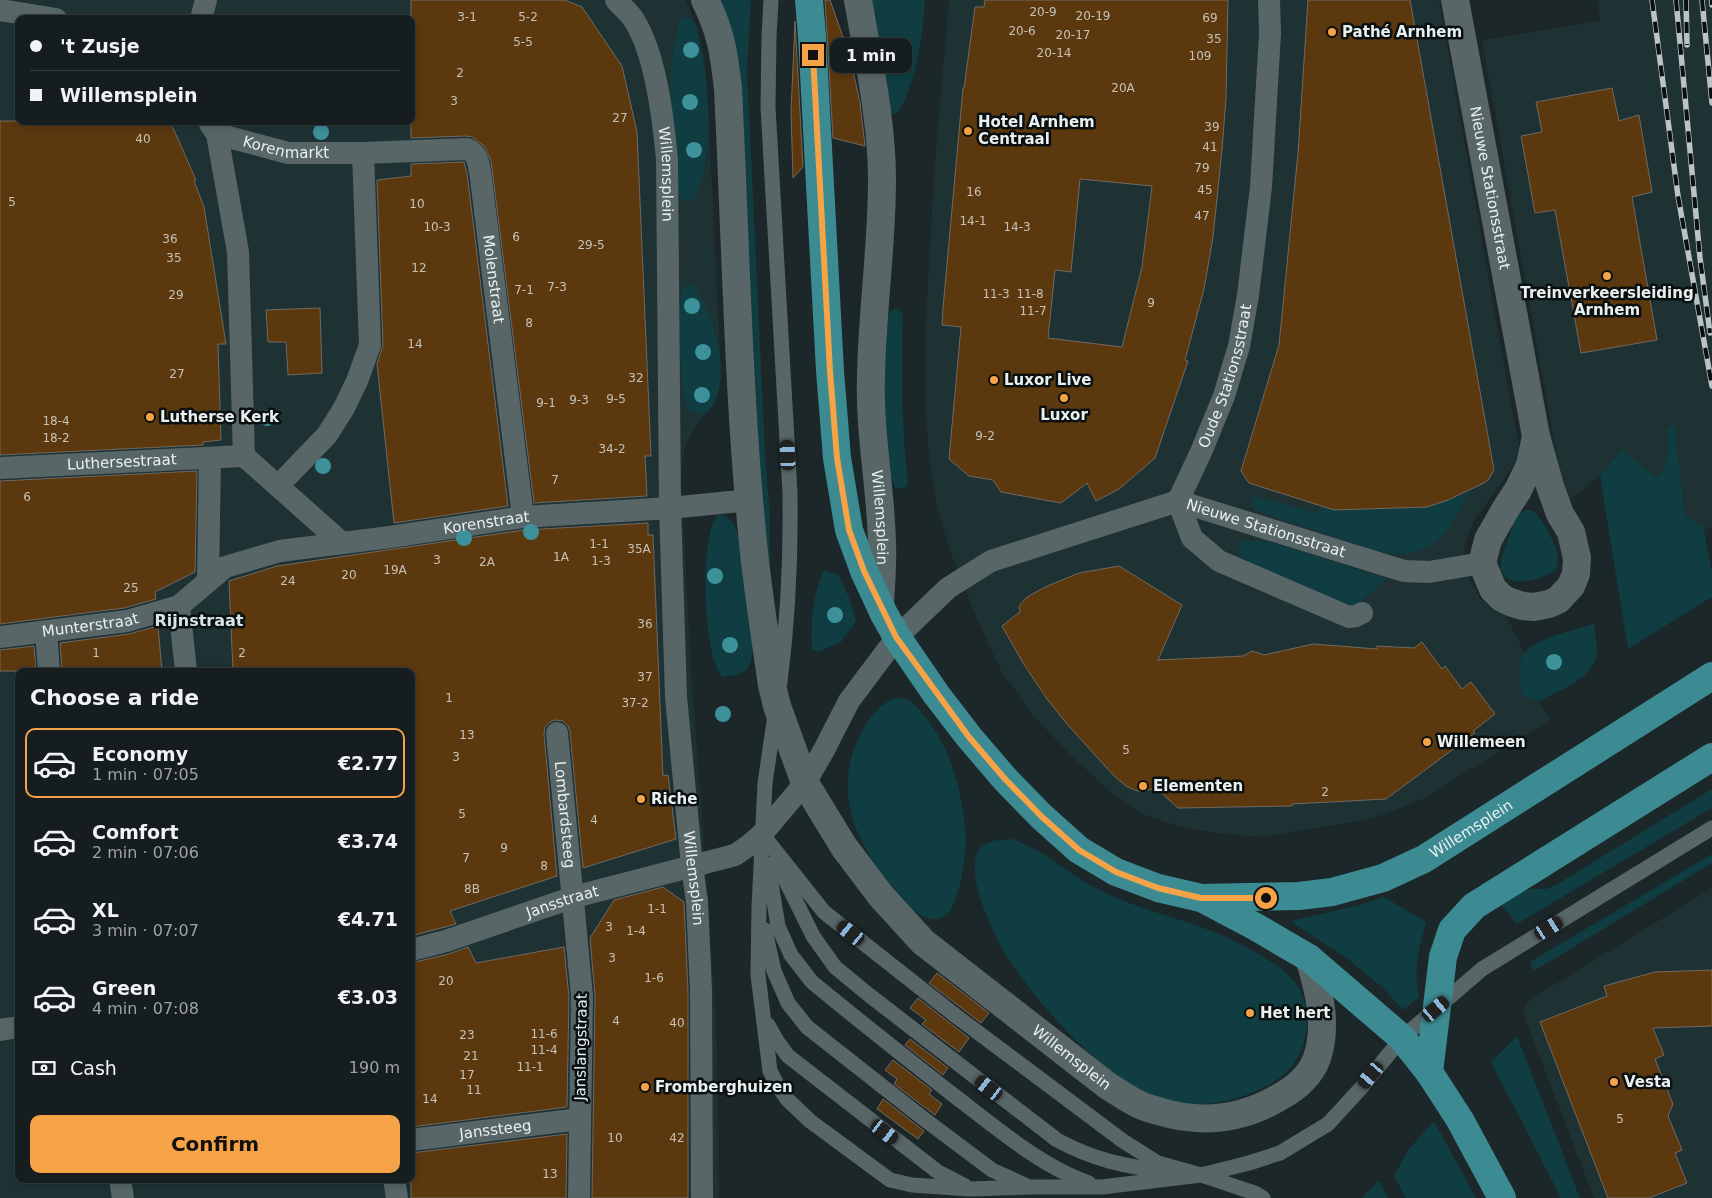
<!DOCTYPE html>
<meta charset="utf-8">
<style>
body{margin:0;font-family:"DejaVu Sans",sans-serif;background:#222a2c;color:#f1f3f6;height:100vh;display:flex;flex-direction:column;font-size:19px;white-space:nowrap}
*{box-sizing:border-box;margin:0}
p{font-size:16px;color:#9da2a4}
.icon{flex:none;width:28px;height:28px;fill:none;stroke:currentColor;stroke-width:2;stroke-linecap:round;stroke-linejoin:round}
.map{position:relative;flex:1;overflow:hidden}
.details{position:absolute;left:15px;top:668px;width:400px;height:515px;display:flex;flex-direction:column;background:#151d1f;border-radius:10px;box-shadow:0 2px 8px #0003,0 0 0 1px #343b3d}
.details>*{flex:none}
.top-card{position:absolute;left:15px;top:15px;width:400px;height:110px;border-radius:10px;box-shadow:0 2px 8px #0003,0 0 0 1px #343b3d;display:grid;align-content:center;height:110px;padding:0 15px;background:#151d1f}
.end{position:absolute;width:22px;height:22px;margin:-11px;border:6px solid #f6a247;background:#111;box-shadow:0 0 0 2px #111}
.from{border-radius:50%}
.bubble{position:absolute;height:35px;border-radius:10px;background:#151d1f;box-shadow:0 2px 8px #0003,0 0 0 1px #343b3d;font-size:16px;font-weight:600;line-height:35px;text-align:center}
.car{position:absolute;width:15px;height:30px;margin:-15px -8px;border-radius:6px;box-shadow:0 0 4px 1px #0007;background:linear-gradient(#222 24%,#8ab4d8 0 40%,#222 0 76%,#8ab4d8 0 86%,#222 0)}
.top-card b{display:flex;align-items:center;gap:18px;height:48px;font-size:19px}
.top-card b+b{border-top:1px solid #343b3d}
.top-card i{width:12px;height:12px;background:#f1f3f6}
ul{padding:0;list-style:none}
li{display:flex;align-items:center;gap:15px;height:70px;margin:0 10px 8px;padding:0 5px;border:2px solid transparent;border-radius:10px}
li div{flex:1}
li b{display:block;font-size:19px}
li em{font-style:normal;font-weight:600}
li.current{border-color:#f6a247}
li>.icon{width:45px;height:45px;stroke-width:1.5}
h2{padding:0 15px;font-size:22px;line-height:60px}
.pay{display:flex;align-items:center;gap:12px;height:55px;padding:0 15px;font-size:19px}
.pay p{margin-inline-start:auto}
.action{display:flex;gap:10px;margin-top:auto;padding:10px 15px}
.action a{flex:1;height:58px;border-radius:10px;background:#f6a247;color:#111;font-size:20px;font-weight:600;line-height:58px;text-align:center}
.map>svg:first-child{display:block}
.built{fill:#1e3234;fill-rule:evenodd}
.green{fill:#0f3d42}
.building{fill:#5c380f;stroke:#716961;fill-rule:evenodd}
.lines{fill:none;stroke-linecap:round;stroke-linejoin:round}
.service{stroke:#596668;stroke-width:15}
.pedestrian{stroke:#596668;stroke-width:22}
.minor{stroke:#596668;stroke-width:28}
.tertiary{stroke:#596668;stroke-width:28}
.primary{stroke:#3c8a92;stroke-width:28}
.rail-casing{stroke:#bbc4c4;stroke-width:5.5}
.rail{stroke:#0a0f10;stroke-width:4;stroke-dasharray:11;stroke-linecap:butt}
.tree{fill:#3d919b}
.route{stroke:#f6a247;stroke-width:6}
.poi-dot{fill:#f6a247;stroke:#0a0f10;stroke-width:2}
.labels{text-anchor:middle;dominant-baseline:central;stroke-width:5;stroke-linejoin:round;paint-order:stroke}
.number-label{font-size:12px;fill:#c5c2b8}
.poi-label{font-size:15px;font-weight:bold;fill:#e8f0f0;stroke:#0a0f10;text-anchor:start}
.street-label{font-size:15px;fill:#e8f0f0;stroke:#0a0f10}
.neighbourhood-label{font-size:16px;font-weight:bold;fill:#d7e5e7;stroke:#0a0f10}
</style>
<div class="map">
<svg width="1712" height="1198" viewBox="0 0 1712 1198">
<rect width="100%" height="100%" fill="#1c2729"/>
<g class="built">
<path d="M0,0H686L695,24L704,59L709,118L721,379L718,393L713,406L697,424L686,444L682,463L681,479L692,688L705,854L716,1025L719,1198H0ZM19,19H411V121H19ZM19,671H411V1179H19Z"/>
<path d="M949,0H1439L1519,448L1517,460L1474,521L1465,543L1464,556L1468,577L1480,598L1492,609L1506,616L1524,652L1520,661L1519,670L1532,701H1539L1550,720L1422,799L1388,813L1366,820L1259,837L1217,833L1179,827L1143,814L1112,793L1077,761L1036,719L1001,671L975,614L949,548L936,502L929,458L926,416V318L934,175Z"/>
<path d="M1598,0H1712V526L1705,531V529L1685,515L1673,425L1667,427L1668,463L1658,476L1655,477L1621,450L1612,460L1600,476L1570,499L1560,470L1553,435L1482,40L1600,21Z"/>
<path d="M1712,888V1198H1594L1526,1021L1524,1015L1525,1006L1531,999Z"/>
</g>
<g class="green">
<path d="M720,0H751L747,70L765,452L770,517V571L768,574Z"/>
<path d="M867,0H925C921,43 919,74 898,113L891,114Z"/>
<path d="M686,17L690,18L695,22C708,68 718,158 693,200H682L678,194C674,151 668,106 672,62C673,48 677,34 680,20Z"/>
<path d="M691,285C699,289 703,302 707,310C715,329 724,360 720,381C718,393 714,414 699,414C694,414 689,411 687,406C683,398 683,385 682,376C681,356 677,304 683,288Z"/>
<path d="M896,308L903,314C902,371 901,427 908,484C904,489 902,489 895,488L888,467L883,442L882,340L890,312Z"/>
<path d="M1674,425L1685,515L1705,529L1704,530L1712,573V597L1628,649L1600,476L1621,450L1623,451L1655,477C1673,467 1667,444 1667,427Z"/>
<path d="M1471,490C1446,533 1436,561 1379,552L1257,511L1251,504L1252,496L1317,513L1321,506L1341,511L1427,507L1448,500Z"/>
<path d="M1526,510C1529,510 1531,510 1534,512C1542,517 1558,548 1558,558C1559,561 1557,566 1556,570C1540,581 1497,593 1501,560L1516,516Z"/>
<path d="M719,515H724L733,523L736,529L744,559L753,647C750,672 748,673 723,677C703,661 698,529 719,515Z"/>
<path d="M1243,540L1274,543L1387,579L1352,609L1243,560L1240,553L1239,546L1240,541Z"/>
<path d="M824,570L839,575L850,600L856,621L841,642L818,652L812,649C810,623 813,594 824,570Z"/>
<path d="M1594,624C1595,633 1597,643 1597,652C1595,679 1559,690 1539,701C1528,700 1522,697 1520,686C1519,675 1517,665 1523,655C1532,638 1576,630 1594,624Z"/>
<path d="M895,698C899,698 903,698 906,699C913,702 918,708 923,714C949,745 961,786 965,826C967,849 964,875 956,897C953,905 950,915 941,918C908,930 858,843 852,816C844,789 847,761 860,735C869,718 877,706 895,698Z"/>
<path d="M1712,789V808L1517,924L1500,903L1514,894L1530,889H1546L1556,885Z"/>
<path d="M1013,839C1021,843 1030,846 1038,851C1058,862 1075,878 1096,888C1127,905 1161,913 1195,925C1217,932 1237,942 1257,953C1270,961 1284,969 1294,981C1303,991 1308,1010 1307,1024C1306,1041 1299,1061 1285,1073C1255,1100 1198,1112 1160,1099C1104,1079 1043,1010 1010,961C996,940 963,874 979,850C987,839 1001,840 1013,839Z"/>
<path d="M1712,854V863L1534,971L1530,962Z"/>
<path d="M1384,897L1426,922C1419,949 1413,969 1419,997L1403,1010L1383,988L1348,959L1293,923V921L1295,920L1360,905Z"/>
<path d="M1517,1036L1580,1198H1561L1491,1062Z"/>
<path d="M1434,1121L1476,1198H1406L1394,1176L1409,1149Z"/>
<path d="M1379,1180L1388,1198H1362Z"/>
</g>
<g class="building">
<path d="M411,0H565L582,7L622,66L637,132L651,456H645L647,496L534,503L491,161L485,147L472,137L466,136L411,138Z"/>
<path d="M825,0H830L850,57L860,103L865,146L833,138Z"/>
<path d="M985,0H1228L1226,98L1222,150L1213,237L1204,289L1185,360L1188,361L1155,458L1119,489L1096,501L1087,483L1061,503L1001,492L993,480L969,476L949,459L961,327L942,325L943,308L963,88H964L975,7H984ZM1080,179L1152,186L1142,267L1122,347L1048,338L1055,270L1071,272Z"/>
<path d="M1308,0H1410L1494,470L1489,479L1484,483L1448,500L1427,507L1334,510L1249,483L1241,471L1279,345L1298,153Z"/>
<path d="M795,21L803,167L793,178L791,113Z"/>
<path d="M1612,88L1619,121L1639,115L1652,192L1632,197L1657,340L1581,353L1555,210L1535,213L1521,136L1542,132L1536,102Z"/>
<path d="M0,121H170L196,180L194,181L204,207L226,344H218L221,440L203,442V445L0,455Z"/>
<path d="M464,162L467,173L508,506L394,523L377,364L383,345L377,180L411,176V164Z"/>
<path d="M320,308L322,373L288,375L286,342H268L266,310Z"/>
<path d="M197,471L195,572L155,592L156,599L124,608L0,624V481Z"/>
<path d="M648,523V535H653L663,776L668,775L676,839L583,868L570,732L568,726L563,721L555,720L550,722L545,727L544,734L557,876L450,911L456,924L411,936V671H233L229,581L277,566L524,530Z"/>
<path d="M1119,566L1182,605L1158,660L1243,656L1252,651L1264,655L1313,644L1377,649V646L1414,648L1422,642L1442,669L1445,666L1462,689L1471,682L1495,714L1473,731L1475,733L1386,799L1292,804V806L1178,808L1157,789L1137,791L1126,786L1114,776L1067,724L1047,699L1023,663L1002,626L1020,612L1019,606L1027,597L1045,587L1079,573Z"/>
<path d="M158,626L162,671H62L60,643L129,634Z"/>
<path d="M34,646L36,671H0V650Z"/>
<path d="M663,887L684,902V903L688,991V1198H592L595,996L590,938L614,900Z"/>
<path d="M468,947L476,963L564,947L569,997L567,1107L411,1127V963L449,954Z"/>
<path d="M1712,970V1026L1653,1028L1664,1055L1655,1059L1673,1104L1668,1116L1682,1150L1675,1153L1687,1183L1649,1198H1608L1540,1022L1607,996L1604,986L1655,972Z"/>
<path d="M937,973L989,1013L981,1023L929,983Z"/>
<path d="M918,998L969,1038L959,1052L922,1024L926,1020L910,1008Z"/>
<path d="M910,1039L948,1068L943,1075L905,1045Z"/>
<path d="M893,1060L932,1090L929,1094L942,1104L935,1115L894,1084L897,1079L885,1070Z"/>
<path d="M883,1099L924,1131L918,1139L877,1109Z"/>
<path d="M567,1134L566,1198H411V1153Z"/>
</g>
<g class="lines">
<g class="service">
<path d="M771,0L769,36L768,107L790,493C791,557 788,619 780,682"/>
<path d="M775,715L765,783L759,907L758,975L770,1071L778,1086L787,1099L810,1121L890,1180L912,1185L970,1189L1029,1187H1102L1201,1175L1249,1163L1280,1153L1328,1124L1361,1088L1402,1038L1482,969L1712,828"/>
<path d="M762,834L824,912L956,1016L1123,1141L1158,1163L1201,1175L1255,1193L1263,1198"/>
<path d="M776,861L813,936L835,967L869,995L1057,1140C1094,1160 1126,1167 1167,1171"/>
<path d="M768,865L778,926L791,955L812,982C858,1020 905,1057 952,1094C993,1125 1041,1167 1089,1183"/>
<path d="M765,930L774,971L788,1003L807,1027L924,1119L992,1170L1025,1185"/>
<path d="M768,1025L777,1041L788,1056L938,1172L965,1186"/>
</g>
<g class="pedestrian">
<path id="s1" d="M616,0C622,7 630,13 634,20C656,55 663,118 667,159L670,508L676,697L692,866L697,902L701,991L702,1198"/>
<path d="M0,10L56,19"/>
<path d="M201,19L206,0"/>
<path d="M210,124L217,134L238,252L244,456L342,543"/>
<path id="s2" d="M217,134L288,153H363L370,345L357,381L344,408L327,435L278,486"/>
<path id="s3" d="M363,153L467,149C477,153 478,161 480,171L523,517"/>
<path id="s4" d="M0,468L244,456"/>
<path id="s5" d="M1178,501L1404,571L1429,572L1482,563"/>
<path d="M1178,501L1192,538L1219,561L1349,617L1356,616L1362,613"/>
<path d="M208,581L210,458"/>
<path d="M179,606L186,671"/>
<path d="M46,632L49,671"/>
<path id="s6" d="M0,637L127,621L179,606L225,567L280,551L390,537L523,517L670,508L750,500"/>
<path id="s7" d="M557,733L582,996L579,1198"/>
<path id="s8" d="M411,950L446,941L574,897L735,855L748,846L762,834L805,783L824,750L849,701L897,637L948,588L991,561L1178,501L1201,452L1224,396L1239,346L1248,295L1261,187L1270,33L1269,0"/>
<path d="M0,1030L19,1027"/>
<path id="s9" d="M411,1140L580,1119"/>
<path d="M120,1179L123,1198"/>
<path d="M394,1179L397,1198"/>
</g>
<g class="minor">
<path id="s10" d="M705,0C721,32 724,53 728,89C736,246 738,405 755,562C760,603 766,644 772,685L777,706L805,783L844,847L881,896L923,942L1108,1086C1118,1092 1129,1100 1140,1105C1146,1108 1152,1109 1158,1111C1200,1124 1240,1120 1278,1098C1295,1089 1310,1077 1317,1058C1328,1025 1319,990 1309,958"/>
<path id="s11" d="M1455,0L1536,436"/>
<path d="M1536,436L1550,486L1560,514L1571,532L1577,558L1576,574L1571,586L1558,600L1549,604L1534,607L1523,606L1510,602L1502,598L1493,589L1482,563L1488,540L1505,510L1518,490L1530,465Z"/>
</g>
<path class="tertiary" id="s12" d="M858,0C868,59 882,120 882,180C882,246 872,312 871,377C869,433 881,488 882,544C883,564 881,584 880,604"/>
<g class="primary">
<path id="s13" d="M809,0L812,36L830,371L837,458L849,530L864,571L884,614L897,637L936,694L969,737L1005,779L1041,816L1079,850L1116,872L1158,888L1201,898L1299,896L1332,892L1383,878L1424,859L1712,676"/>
<path d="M1205,900L1256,927L1309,958L1402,1038L1429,1072L1460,1120L1502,1198"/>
<path d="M1429,1072L1443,957L1452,930L1474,906L1712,757"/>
</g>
<defs>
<g id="rail">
<path d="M1652,0L1678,196L1712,386"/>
<path d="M1676,0L1700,258L1710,333"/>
<path d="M1686,0L1687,45"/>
<path d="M1702,0L1712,103"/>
<path d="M1712,0V5"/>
</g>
</defs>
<use href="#rail" class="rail-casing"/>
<use href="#rail" class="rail"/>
</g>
<g class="tree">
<circle cx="691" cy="50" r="8"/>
<circle cx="901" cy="58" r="8"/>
<circle cx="690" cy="102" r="8"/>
<circle cx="321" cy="132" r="8"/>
<circle cx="694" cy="150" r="8"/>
<circle cx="692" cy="306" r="8"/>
<circle cx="703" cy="352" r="8"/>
<circle cx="702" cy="395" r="8"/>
<circle cx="267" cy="418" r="8"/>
<circle cx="323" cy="466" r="8"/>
<circle cx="531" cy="532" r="8"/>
<circle cx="464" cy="538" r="8"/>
<circle cx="715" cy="576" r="8"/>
<circle cx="835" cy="615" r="8"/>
<circle cx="730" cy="645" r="8"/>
<circle cx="1554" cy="662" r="8"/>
<circle cx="723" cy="714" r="8"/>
</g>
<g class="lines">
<path class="route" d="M813,55L830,371L837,458L849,530L864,571L896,637L969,737L1005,779L1041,816L1079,850L1116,872L1158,888L1201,898H1266"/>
</g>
<g class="poi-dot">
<circle cx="1332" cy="32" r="5"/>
<circle cx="968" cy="131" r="5"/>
<circle cx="1607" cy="276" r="5"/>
<circle cx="994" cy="380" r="5"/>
<circle cx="1064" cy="398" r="5"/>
<circle cx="150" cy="417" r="5"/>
<circle cx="1427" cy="742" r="5"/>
<circle cx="1143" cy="786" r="5"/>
<circle cx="641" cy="799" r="5"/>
<circle cx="1250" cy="1013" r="5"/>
<circle cx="1614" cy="1082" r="5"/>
<circle cx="645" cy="1087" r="5"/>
</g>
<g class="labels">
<g class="number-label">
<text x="1043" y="12">20-9</text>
<text x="1093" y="16">20-19</text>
<text x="467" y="17">3-1</text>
<text x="528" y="17">5-2</text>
<text x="1210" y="18">69</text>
<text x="1022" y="31">20-6</text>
<text x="1073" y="35">20-17</text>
<text x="1214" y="39">35</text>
<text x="523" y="42">5-5</text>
<text x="1054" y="53">20-14</text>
<text x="1200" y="56">109</text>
<text x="460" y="73">2</text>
<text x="1123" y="88">20A</text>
<text x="454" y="101">3</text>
<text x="620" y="118">27</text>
<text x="1212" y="127">39</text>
<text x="143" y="139">40</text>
<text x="1210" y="147">41</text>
<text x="1202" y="168">79</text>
<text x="1205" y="190">45</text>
<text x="974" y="192">16</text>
<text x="12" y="202">5</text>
<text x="417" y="204">10</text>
<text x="1202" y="216">47</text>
<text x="973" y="221">14-1</text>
<text x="437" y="227">10-3</text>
<text x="1017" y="227">14-3</text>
<text x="516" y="237">6</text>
<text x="170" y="239">36</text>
<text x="591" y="245">29-5</text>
<text x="174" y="258">35</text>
<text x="419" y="268">12</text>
<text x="557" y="287">7-3</text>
<text x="524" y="290">7-1</text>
<text x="996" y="294">11-3</text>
<text x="1030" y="294">11-8</text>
<text x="176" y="295">29</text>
<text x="1151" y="303">9</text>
<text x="1033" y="311">11-7</text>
<text x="529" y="323">8</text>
<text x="415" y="344">14</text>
<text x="177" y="374">27</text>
<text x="636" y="378">32</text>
<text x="616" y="399">9-5</text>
<text x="579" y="400">9-3</text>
<text x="546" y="403">9-1</text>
<text x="56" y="421">18-4</text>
<text x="985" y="436">9-2</text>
<text x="56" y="438">18-2</text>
<text x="612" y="449">34-2</text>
<text x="555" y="480">7</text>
<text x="27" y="497">6</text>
<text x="599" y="544">1-1</text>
<text x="639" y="549">35A</text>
<text x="561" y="557">1A</text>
<text x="437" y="560">3</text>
<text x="601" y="561">1-3</text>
<text x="487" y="562">2A</text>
<text x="395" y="570">19A</text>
<text x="349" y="575">20</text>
<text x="288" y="581">24</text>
<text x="131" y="588">25</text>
<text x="645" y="624">36</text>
<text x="96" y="653">1</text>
<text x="242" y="653">2</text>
<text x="645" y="677">37</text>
<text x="449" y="698">1</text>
<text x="635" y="703">37-2</text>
<text x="467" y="735">13</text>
<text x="1126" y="750">5</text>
<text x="456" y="757">3</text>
<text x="1325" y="792">2</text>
<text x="462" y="814">5</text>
<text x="594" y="820">4</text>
<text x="504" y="848">9</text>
<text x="466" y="858">7</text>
<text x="544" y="866">8</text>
<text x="472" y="889">8B</text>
<text x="657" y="909">1-1</text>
<text x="609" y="927">3</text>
<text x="636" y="931">1-4</text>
<text x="612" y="958">3</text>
<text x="654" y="978">1-6</text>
<text x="446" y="981">20</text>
<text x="616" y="1021">4</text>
<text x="677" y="1023">40</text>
<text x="544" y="1034">11-6</text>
<text x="467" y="1035">23</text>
<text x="544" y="1050">11-4</text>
<text x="471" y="1056">21</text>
<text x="530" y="1067">11-1</text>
<text x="467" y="1075">17</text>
<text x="474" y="1090">11</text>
<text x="430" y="1099">14</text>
<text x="1620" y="1119">5</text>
<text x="615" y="1138">10</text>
<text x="677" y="1138">42</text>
<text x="550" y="1174">13</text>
</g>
<g class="poi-label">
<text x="1342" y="32">Pathé Arnhem</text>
<text x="978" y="122">Hotel Arnhem<tspan x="978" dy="17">Centraal</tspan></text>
<text x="1607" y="293" text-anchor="middle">Treinverkeersleiding<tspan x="1607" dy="17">Arnhem</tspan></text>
<text x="1004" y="380">Luxor Live</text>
<text x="1064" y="415" text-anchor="middle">Luxor</text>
<text x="160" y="417">Lutherse Kerk</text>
<text x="1437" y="742">Willemeen</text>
<text x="1153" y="786">Elementen</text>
<text x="651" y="799">Riche</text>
<text x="1260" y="1013">Het hert</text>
<text x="1624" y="1082">Vesta</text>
<text x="655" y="1087">Fromberghuizen</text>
</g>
<g class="street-label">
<text stroke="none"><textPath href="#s2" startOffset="71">Korenmarkt</textPath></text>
<text stroke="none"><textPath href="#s1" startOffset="186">Willemsplein</textPath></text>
<text stroke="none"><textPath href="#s11" startOffset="191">Nieuwe Stationsstraat</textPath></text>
<text stroke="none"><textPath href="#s3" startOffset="240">Molenstraat</textPath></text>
<text stroke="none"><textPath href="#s8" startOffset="1064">Oude Stationsstraat</textPath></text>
<text stroke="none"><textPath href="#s4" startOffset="122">Luthersestraat</textPath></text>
<text stroke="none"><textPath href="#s12" startOffset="520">Willemsplein</textPath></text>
<text stroke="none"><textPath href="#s6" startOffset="508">Korenstraat</textPath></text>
<text stroke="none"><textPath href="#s5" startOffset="92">Nieuwe Stationsstraat</textPath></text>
<text stroke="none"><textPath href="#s6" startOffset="91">Munterstraat</textPath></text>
<text stroke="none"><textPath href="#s7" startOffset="82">Lombardsteeg</textPath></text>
<text stroke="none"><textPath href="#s13" startOffset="1348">Willemsplein</textPath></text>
<text stroke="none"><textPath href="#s1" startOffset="891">Willemsplein</textPath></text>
<text stroke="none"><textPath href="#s8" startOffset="159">Jansstraat</textPath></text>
<text transform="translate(581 1047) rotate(-89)">Janslangstraat</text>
<text stroke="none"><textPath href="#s10" startOffset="1181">Willemsplein</textPath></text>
<text stroke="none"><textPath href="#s9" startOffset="85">Janssteeg</textPath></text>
</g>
<g class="neighbourhood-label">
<text x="199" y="620">Rijnstraat</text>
</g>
</g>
</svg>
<i class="end from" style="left:1266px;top:898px"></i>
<i class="end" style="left:813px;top:55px"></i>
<div class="bubble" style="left:830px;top:38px;width:82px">1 min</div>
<i class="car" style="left:788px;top:455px;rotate:357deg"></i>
<i class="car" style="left:1549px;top:928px;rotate:59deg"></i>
<i class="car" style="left:851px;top:933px;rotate:309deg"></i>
<i class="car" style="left:1436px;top:1009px;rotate:50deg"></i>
<i class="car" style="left:1371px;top:1075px;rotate:220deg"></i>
<i class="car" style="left:989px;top:1088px;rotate:308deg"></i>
<i class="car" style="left:885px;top:1132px;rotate:128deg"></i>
<div class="top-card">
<b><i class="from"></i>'t Zusje</b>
<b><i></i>Willemsplein</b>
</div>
<section class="details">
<h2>Choose a ride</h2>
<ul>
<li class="current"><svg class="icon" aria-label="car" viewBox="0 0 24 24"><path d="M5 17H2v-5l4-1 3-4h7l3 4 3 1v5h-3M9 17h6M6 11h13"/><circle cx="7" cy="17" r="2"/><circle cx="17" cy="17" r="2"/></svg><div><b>Economy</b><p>1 min · 07:05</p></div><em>€2.77</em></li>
<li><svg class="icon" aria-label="car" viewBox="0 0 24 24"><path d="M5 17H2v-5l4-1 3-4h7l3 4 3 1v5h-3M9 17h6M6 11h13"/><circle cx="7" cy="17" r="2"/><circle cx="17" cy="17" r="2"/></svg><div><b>Comfort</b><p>2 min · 07:06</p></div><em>€3.74</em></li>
<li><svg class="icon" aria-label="car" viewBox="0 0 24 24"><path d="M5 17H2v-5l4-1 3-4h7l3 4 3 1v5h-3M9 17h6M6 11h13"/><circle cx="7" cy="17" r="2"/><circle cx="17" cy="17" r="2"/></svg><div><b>XL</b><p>3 min · 07:07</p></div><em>€4.71</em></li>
<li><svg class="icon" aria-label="car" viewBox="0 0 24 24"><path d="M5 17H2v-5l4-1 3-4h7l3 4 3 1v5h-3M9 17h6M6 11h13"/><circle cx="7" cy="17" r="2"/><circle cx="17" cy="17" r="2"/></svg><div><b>Green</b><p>4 min · 07:08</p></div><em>€3.03</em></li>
</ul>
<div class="pay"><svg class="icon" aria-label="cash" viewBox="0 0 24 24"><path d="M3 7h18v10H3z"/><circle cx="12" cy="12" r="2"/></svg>Cash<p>190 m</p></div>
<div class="action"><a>Confirm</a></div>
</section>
</div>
